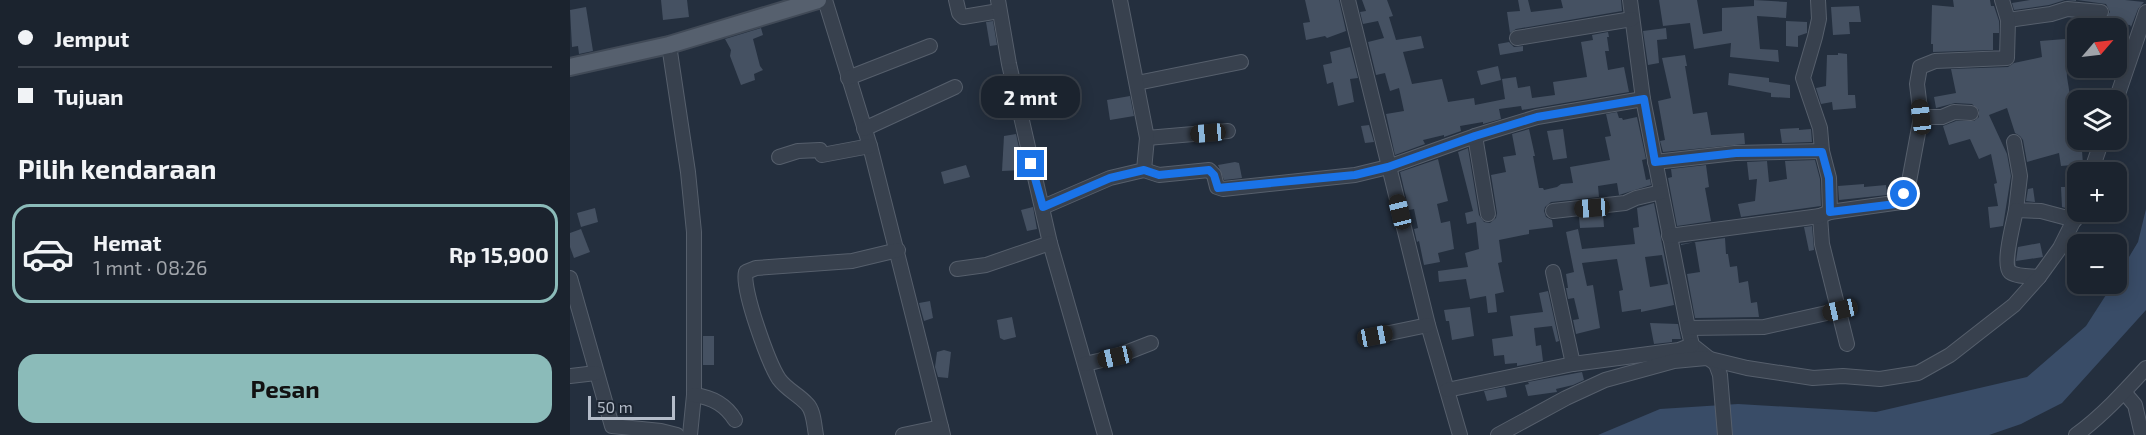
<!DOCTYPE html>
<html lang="id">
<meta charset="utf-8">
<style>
body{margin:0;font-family:"Exo 2",sans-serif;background:#242b36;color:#f1f3f6;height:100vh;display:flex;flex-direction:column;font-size:22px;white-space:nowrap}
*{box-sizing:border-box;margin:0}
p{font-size:20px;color:#a0a4aa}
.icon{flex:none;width:33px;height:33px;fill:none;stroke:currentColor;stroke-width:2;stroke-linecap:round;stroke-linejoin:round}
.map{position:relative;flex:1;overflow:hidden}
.side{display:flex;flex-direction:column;background:#1b232e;width:570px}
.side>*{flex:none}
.guide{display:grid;align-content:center;height:132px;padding:0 18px;background:#1b232e}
.needle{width:39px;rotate:62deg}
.controls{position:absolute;left:1497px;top:18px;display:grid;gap:12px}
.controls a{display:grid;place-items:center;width:60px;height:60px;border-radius:12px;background:#1b232e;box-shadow:0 3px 15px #0003,0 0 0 2px #39404a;font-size:30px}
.scale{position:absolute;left:18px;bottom:15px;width:87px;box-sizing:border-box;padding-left:6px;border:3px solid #b4bcc9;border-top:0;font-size:16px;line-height:21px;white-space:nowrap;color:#b4bcc9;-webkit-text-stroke:4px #1d2633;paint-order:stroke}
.end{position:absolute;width:27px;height:27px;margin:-14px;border:8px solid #1a73e8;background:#fff;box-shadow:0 0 0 3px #fff}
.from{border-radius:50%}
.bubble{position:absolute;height:42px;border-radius:18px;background:#1b232e;box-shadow:0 3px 15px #0003,0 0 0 2px #39404a;font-size:20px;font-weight:700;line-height:42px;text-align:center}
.car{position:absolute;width:18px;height:36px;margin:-18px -9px;border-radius:8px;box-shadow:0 0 4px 2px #0007;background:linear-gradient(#222 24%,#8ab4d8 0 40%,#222 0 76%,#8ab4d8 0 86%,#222 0)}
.guide b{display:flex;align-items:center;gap:21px;height:57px;font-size:22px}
.guide b+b{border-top:2px solid #39404a}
.guide i{width:15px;height:15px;background:#f1f3f6}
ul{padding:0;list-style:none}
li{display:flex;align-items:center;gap:18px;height:99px;margin:0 12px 9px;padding:0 6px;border:3px solid transparent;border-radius:18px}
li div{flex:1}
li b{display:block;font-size:22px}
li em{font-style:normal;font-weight:700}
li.active{border-color:#8bbbb9}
li>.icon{width:54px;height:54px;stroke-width:1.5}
h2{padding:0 18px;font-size:27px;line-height:72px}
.button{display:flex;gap:12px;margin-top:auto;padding:12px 18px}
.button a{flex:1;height:69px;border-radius:18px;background:#8bbbb9;color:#111;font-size:24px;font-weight:700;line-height:69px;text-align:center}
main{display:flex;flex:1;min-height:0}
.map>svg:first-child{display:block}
.water{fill:#394c67}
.building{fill:#455162;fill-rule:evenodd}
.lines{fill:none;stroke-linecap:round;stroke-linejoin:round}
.minor-casing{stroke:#565f6c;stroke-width:16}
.major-casing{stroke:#414a57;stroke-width:20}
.minor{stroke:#38414e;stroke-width:14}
.major{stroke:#56606e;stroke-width:16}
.route{stroke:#1a73e8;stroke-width:8}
</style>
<main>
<section class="side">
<div class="guide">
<b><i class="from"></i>Jemput</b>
<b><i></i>Tujuan</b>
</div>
<h2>Pilih kendaraan</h2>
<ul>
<li class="active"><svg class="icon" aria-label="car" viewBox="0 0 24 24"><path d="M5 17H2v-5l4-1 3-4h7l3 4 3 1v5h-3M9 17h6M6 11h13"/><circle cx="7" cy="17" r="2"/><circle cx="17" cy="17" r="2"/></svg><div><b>Hemat</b><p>1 mnt · 08:26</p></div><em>Rp 15,900</em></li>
</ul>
<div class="button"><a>Pesan</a></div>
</section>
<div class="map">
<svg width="1576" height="435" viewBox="0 0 1576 435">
<rect width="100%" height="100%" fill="#242f3e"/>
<path class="water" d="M1576,209V310L1492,403L1451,424L1419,435H1028L1090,409L1168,404L1306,412L1457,377L1516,326L1543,284H1546L1547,277L1568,242Z"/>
<g class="building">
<path d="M91,0H117L119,17L93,20Z"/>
<path d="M735,0H769L776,31L757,38L755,36L736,40L733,23L740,22Z"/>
<path d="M792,0H817L823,16L819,17L826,40L851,36L854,48L833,52L842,84L872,79L878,102L904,98L905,105L935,99L932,79L946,77L948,88L960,86L962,98L985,95L983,82L1017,77L1011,42L1023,40L1022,35L1038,32L1039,37H1037L1039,51H1035L1038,70L1054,67L1059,92L970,107L952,110L951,106L929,109L931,119L913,124V122L890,126L891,131L874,137V135L853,140L855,144L825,155L816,114L834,111L829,88L820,91L815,73L806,75L798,42L814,38L808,21L793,24L790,12L796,11Z"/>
<path d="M948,0H958L961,12L993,8L991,0H1051L1052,11L946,29L940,33L937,12L950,11Z"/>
<path d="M1089,0H1127L1133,34L1152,31V8L1184,6V0L1217,2L1216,18L1187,16L1190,49L1208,50L1209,62L1160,57L1161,43L1124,49L1120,23L1093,26Z"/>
<path d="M1383,0H1420L1421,6H1424L1429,21V33H1423V50L1363,52V44H1361L1362,5L1384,7Z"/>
<path d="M1460,0H1506V1L1495,0L1479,5L1444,10L1442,3Z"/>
<path d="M1507,0H1555L1574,2L1568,9L1561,27L1560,25L1531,23V28H1508V19L1534,20L1540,12L1536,4Z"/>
<path d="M1289,6L1291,22H1279L1280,34L1263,35L1261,7Z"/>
<path d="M16,7L23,51L9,54L8,46L2,47L0,10Z"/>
<path d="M423,21L427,45L420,46L416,22Z"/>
<path d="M1216,21L1237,22V33L1228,36V47L1216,46Z"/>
<path d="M191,28L193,35L183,39L190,66L193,70L184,74L185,80L171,85L160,56L161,50L155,39Z"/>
<path d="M1096,28L1097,39L1087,40L1089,63L1078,65L1073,31Z"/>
<path d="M1495,39L1497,77L1501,102L1506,118L1505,132L1507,151H1512L1513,164L1491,166L1489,153L1457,162L1453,140L1450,136L1445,133L1437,108L1419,115L1437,154L1441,176L1433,226L1420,228L1418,207L1428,206L1424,184L1427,183L1421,154L1409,159L1400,139L1379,145L1373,126L1386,121H1404L1409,117V110L1402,104L1385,103L1366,108L1364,97L1386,93L1381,69L1438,67L1444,63L1472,57L1470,41Z"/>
<path d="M939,42L944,47L953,46V51L930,55L928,44Z"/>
<path d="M780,47L788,78L780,79L784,102L768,106L763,82L757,84L753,65L762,63L760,52Z"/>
<path d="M1268,53L1277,54L1278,95H1285L1286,108L1263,110L1262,102L1251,104L1246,88L1256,86L1257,55H1268Z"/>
<path d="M1115,55L1117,66H1115L1123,114L1137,112L1141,135L1174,133L1175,144L1093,152L1090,141L1095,140L1088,101L1101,98L1092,58Z"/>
<path d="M928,66L931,80L911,85L907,71Z"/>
<path d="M1159,73L1199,78V82L1220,85V98L1201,97V93L1158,85Z"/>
<path d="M560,96L564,116L540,120L537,100Z"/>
<path d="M1047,112L1049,118H1052L1053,120L1067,117L1076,159L1072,160L1076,180L1080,179L1081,185L1049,195L1047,183L1028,186L1029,197L981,202L975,207L974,211L976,217L982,220L983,227L959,230V234L929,240L932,262L928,263L934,292L925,294L927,312L918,313L916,296L900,299L896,279L869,282L868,271L898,267L895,253L909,249L906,222L897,224L895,213L903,211L888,152L898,148L909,215L914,222L920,223L926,218L927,213L921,175L936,172L933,157L946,155L942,134L959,129L965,156H963L969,188H973L974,190L987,187L991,184L1003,183L1000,167L1040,160L1035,137L1041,136L1036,114Z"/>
<path d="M799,125L804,142L795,143L791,126Z"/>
<path d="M1229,128V130L1241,129L1242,142L1212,143L1210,129Z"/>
<path d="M993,129L997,158L983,160L977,131Z"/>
<path d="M446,134L454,170L432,171L434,136Z"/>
<path d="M868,159L878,201L867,204L871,223L880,221L884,249L868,253L870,262L854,265L849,241L847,242L844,229L848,228L844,209L839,210L830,172Z"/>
<path d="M1245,160L1250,179L1251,206L1171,217L1168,204L1185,201L1187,179L1179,180L1177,162L1197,161L1199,182L1217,179L1215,161Z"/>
<path d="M665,162L669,163L672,178L654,180L648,165Z"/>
<path d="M396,165L400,177L374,184L371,172Z"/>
<path d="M1136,165L1139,187L1135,188L1141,221L1107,226L1098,178L1102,177L1101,169Z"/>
<path d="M1294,184V187L1316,185L1317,195L1269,200L1268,186Z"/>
<path d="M1491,187H1502L1503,205L1499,209L1492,207Z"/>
<path d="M1463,188L1465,202L1456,201L1458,189Z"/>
<path d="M1084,203L1104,305L1071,312V309L1052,312L1049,291L1053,290L1047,259L1012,263L1017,286L1023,285L1030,328L1006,334L1003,320L1009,319L1004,298L998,299L996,288H998L996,274L1004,272L996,232L1008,229L1012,249L1065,244L1063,228L1069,227L1067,208ZM1092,255L1098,284L1080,287L1075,257Z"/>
<path d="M463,207L467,229L457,231L451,210Z"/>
<path d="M25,208L28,222L11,227L7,213Z"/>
<path d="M1033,214L1034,227L1010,228L1009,217Z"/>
<path d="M1242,226L1244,250L1239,251L1234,227Z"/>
<path d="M11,229L20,252L4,258L0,247V233Z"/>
<path d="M1155,238L1156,254H1158L1160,267L1167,266L1169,283L1178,281L1181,303L1187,302L1189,317L1125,318L1117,274L1130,272L1125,242L1111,245V244Z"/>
<path d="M1470,243L1473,257L1446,261L1448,247Z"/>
<path d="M978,291L989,341L986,342L982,326L964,328L966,346L971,345L973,361L947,366V363L935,364L934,355L924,356L922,339L943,336L940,316L973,312L969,293Z"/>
<path d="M360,301L363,318L354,321L349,303Z"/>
<path d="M900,307L904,336L882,340L879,321H876L874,310Z"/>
<path d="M442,317L446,337L434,340L430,338L427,320Z"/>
<path d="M1080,323L1108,324L1111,339H1102V342L1084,344Z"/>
<rect x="133" y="336" width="11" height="29"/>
<path d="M374,350L381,352L378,378L368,377L365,367L367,352Z"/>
<path d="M1012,372L1014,380L1003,385L986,389L987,392L958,396L955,385L959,384L958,382Z"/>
<path d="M935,387L937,397L917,401L914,391Z"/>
</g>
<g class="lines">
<defs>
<g id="minor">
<path d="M255,0L300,146L373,435"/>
<path d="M386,0L389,13L393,17L429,11"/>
<path d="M428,0L439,64L480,243L535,435"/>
<path d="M778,0L858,325L890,435"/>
<path d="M1060,0L1073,99L1118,328L1122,345L1146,364L1150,375L1155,435"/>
<path d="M1248,0L1249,19L1245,37L1233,78L1250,128L1252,151L1259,178L1260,212"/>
<path d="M1438,20L1481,14L1497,9L1531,12"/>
<path d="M947,38L1062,19"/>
<path d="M99,45L118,172L124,232V395L120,435"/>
<path d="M278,78L360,46"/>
<path d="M567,83L671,62"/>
<path d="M1546,100L1576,12"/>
<path d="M1351,117L1347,84L1350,67L1365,61L1437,58L1438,20L1432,0"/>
<path d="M294,129L385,87"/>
<path d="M905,136L918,214"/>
<path d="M577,138L658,131"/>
<path d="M1444,142L1450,176L1446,210L1471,211L1505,220"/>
<path d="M209,157L228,151L250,150L252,155L300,146"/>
<path d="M1085,162L1165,153L1252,151"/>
<path d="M574,170L589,175L639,170L644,175L647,187L653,189L785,175L818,167L905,136L967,117L1073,99"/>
<path d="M1521,172L1532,140"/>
<path d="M473,207L540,178L574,170L577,138L550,0"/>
<path d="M1446,210C1444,221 1432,265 1440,272C1447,277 1461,276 1469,277"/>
<path d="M983,211L1055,203L1066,198L1091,192"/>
<path d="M1250,216L1252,244L1277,344"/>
<path d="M1099,236L1250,216L1260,212L1331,202L1338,187L1351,117H1372L1384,112L1401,113"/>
<path d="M387,269L416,265L480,243"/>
<path d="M983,272L1003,364"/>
<path d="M0,278L42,426L91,431L107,435"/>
<path d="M1118,328L1194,327L1270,310"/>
<path d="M805,336L858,325"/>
<path d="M515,364L545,357L581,343"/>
<path d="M0,376L26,373"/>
<path d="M877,390L1003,364L1109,350L1122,345"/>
<path d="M1554,392L1565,405L1572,435"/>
<path d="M124,395C141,397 156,405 165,420"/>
<path d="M246,435C244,425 244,411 237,404C228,394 217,390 209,379C199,364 171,288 176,272L186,268L282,261L328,250"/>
<path d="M333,435L371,427"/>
<path d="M928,435L996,398L1035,380L1104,361L1136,358L1177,368L1243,378L1273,376L1310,379L1348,373L1380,355L1444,305L1469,277L1490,248L1508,212"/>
<path d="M1506,435C1532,416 1554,392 1576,368"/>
</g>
<path id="major" d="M0,67L99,45L248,0"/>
</defs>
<use href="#minor" class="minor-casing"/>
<use href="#major" class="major-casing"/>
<use href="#minor" class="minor"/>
<use href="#major" class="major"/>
</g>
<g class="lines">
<path class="route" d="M461,164L473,207L540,178L574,170L589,175L639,170L644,175L648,188L785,175L818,167L905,136L967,117L1074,99L1085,162L1166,153L1252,152L1259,178L1260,212L1326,204L1332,202L1334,194"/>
</g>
</svg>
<div class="controls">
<a><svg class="needle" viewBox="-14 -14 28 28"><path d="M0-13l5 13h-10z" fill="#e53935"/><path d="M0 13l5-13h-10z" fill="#a0a4aa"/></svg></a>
<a><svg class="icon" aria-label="layers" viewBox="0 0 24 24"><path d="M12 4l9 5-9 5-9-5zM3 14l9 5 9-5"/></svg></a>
<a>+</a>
<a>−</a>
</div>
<div class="scale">50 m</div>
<i class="end from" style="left:1334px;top:194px"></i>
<i class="end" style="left:461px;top:164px"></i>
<div class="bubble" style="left:411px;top:76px;width:99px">2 mnt</div>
<i class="car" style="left:1351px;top:117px;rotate:353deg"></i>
<i class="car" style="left:638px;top:133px;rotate:265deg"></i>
<i class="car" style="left:1022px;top:208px;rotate:266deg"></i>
<i class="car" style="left:830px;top:212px;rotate:346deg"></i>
<i class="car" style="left:1270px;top:310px;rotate:257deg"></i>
<i class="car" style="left:805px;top:336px;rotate:79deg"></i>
<i class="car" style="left:545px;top:357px;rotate:257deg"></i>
</div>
</main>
